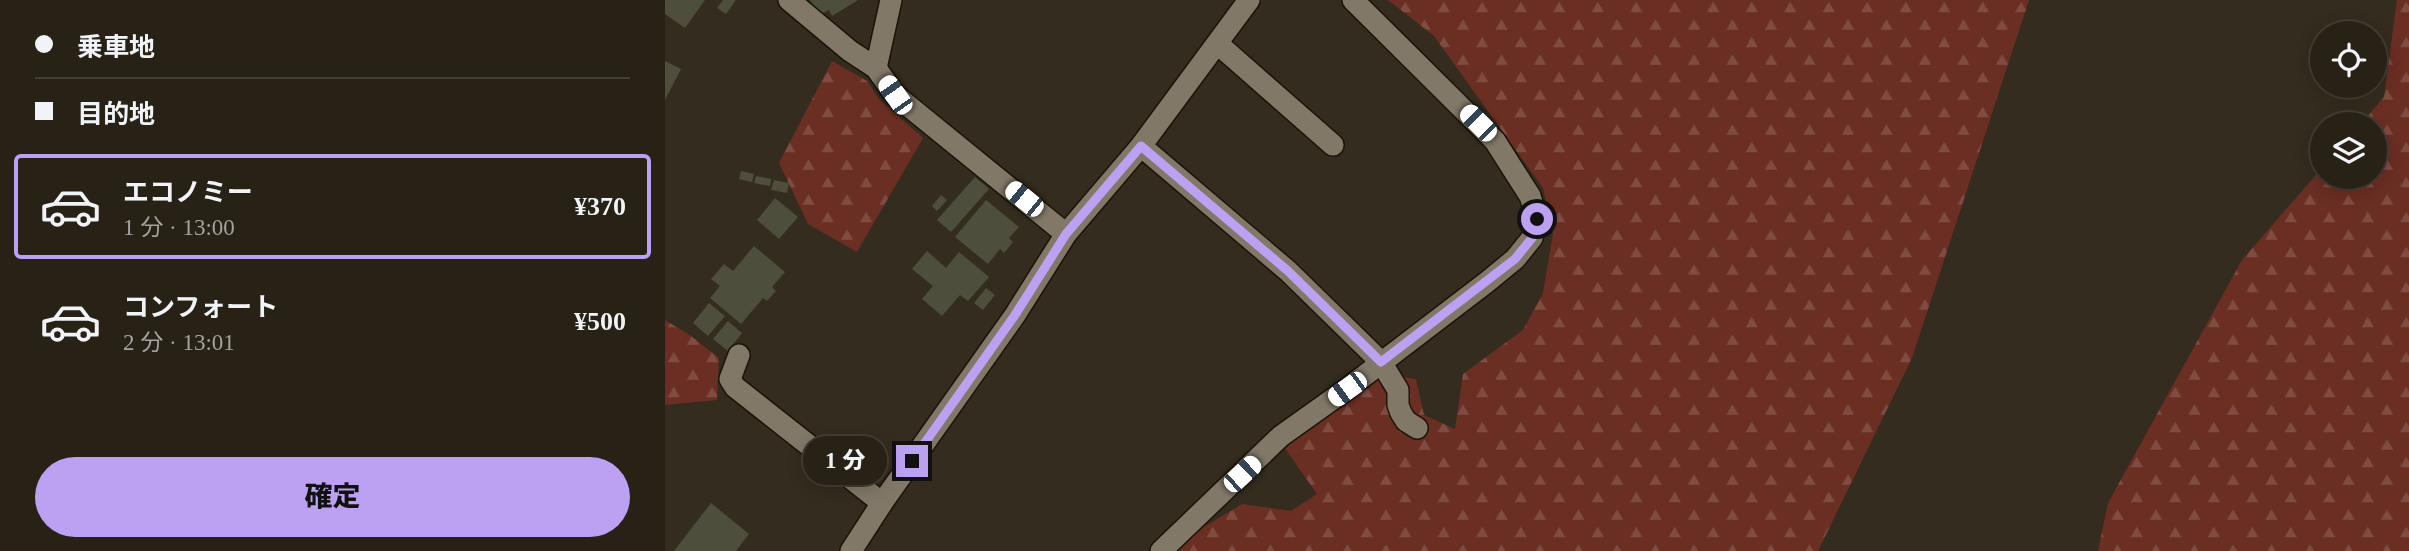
<!DOCTYPE html>
<html lang="ja">
<meta charset="utf-8">
<style>
body{margin:0;font-family:"Times New Roman","Noto Sans JP",serif;background:#332e23;color:#f1f3f6;height:100vh;display:flex;flex-direction:column;font-size:26px;white-space:nowrap}
*{box-sizing:border-box;margin:0}
p{font-size:23px;color:#a4a3a1}
.icon{flex:none;width:38px;height:38px;fill:none;stroke:currentColor;stroke-width:2;stroke-linecap:round;stroke-linejoin:round}
.map{position:relative;flex:1;overflow:hidden}
.side{display:flex;flex-direction:column;background:#272116;width:665px}
.side>*{flex:none}
.hud{display:grid;align-content:center;height:154px;padding:0 35px;background:#272116}
.tools{position:absolute;left:1645px;top:21px;display:grid;gap:14px}
.tools a{display:grid;place-items:center;width:77px;height:77px;border-radius:50%;background:#272116;box-shadow:0 4px 18px #0003,0 0 0 2px #433e35;font-size:35px}
.end{position:absolute;width:32px;height:32px;margin:-16px;border:9px solid #bca0f2;background:#111;box-shadow:0 0 0 4px #111}
.from{border-radius:50%}
.bubble{position:absolute;height:49px;border-radius:24px;background:#272116;box-shadow:0 4px 18px #0003,0 0 0 2px #433e35;font-size:23px;font-weight:800;line-height:49px;text-align:center}
.car{position:absolute;width:21px;height:42px;margin:-21px -10px;border-radius:9px;box-shadow:0 0 5px 2px #0007;background:linear-gradient(#fff 24%,#345 0 40%,#fff 0 76%,#345 0 86%,#fff 0)}
.hud b{display:flex;align-items:center;gap:24px;height:66px;font-size:26px}
.hud b+b{border-top:2px solid #433e35}
.hud i{width:18px;height:18px;background:#f1f3f6}
ul{padding:0;list-style:none}
li{display:flex;align-items:center;gap:21px;height:105px;margin:0 14px 10px;padding:0 21px;border:4px solid transparent;border-radius:7px}
li div{flex:1}
li b{display:block;font-size:26px}
li em{font-style:normal;font-weight:800}
li.selected{border-color:#bca0f2}
li>.icon{width:63px;height:63px;stroke-width:1.5}
.button{display:flex;gap:14px;margin-top:auto;padding:14px 35px}
.button a{flex:1;height:80px;border-radius:42px;background:#bca0f2;color:#111;font-size:28px;font-weight:800;line-height:80px;text-align:center}
main{display:flex;flex:1;min-height:0}
.map>svg:first-child{display:block}
.forest{fill:url(#forest-firs)}
.building{fill:#4e4e3d}
.lines{fill:none;stroke-linecap:round;stroke-linejoin:round}
.minor-casing{stroke:#1b1407;stroke-width:24}
.minor{stroke:#817868;stroke-width:21}
.route{stroke:#bca0f2;stroke-width:9}
</style>
<main>
<section class="side">
<div class="hud">
<b><i class="from"></i>乗車地</b>
<b><i></i>目的地</b>
</div>
<ul>
<li class="selected"><svg class="icon" aria-label="car" viewBox="0 0 24 24"><path d="M5 17H2v-5l4-1 3-4h7l3 4 3 1v5h-3M9 17h6M6 11h13"/><circle cx="7" cy="17" r="2"/><circle cx="17" cy="17" r="2"/></svg><div><b>エコノミー</b><p>1 分 · 13:00</p></div><em>¥370</em></li>
<li><svg class="icon" aria-label="car" viewBox="0 0 24 24"><path d="M5 17H2v-5l4-1 3-4h7l3 4 3 1v5h-3M9 17h6M6 11h13"/><circle cx="7" cy="17" r="2"/><circle cx="17" cy="17" r="2"/></svg><div><b>コンフォート</b><p>2 分 · 13:01</p></div><em>¥500</em></li>
</ul>
<div class="button"><a>確定</a></div>
</section>
<div class="map">
<svg width="1744" height="551" viewBox="0 0 1744 551">
<defs>
<pattern id="forest-firs" width="22" height="20" patternUnits="userSpaceOnUse" patternTransform="scale(1.75)"><rect width="22" height="20" fill="#6b2e23"/><path d="M5 1l3.5 6h-7zM16 11l3.5 6h-7z" fill="#804c42"/></pattern>
</defs>
<rect width="100%" height="100%" fill="#342c1e"/>
<g class="forest">
<path d="M723,0H1364L1247,358L1153,551H512L534,530L577,504L626,511L652,494L617,444L713,374L751,379L759,415L790,429L798,374L858,330L878,293L888,234L878,188L769,36Z"/>
<path d="M1732,0H1744V551H1433L1443,503L1577,260L1657,168V177H1710V124H1696L1719,97Z"/>
<path d="M167,61L202,81L215,100L258,138L192,252L143,224L114,163Z"/>
<path d="M0,320L26,336L54,358L52,400L0,405Z"/>
</g>
<g class="building">
<path d="M0,0H40L20,28L0,14Z"/>
<path d="M58,0H71L61,14L52,8Z"/>
<path d="M145,0H193L167,16L164,10L154,15Z"/>
<path d="M0,61L16,69L0,100Z"/>
<path d="M76,171L89,174L87,182L74,179Z"/>
<path d="M91,176L106,179L105,186L89,183Z"/>
<path d="M310,177L324,189L286,232L272,220Z"/>
<path d="M109,180L124,183L122,193L106,190Z"/>
<path d="M276,195L282,200L272,211L267,206Z"/>
<path d="M110,198L133,217L114,239L92,220Z"/>
<path d="M321,200L354,227L344,238L348,242L339,253L335,249L323,264L290,237Z"/>
<path d="M89,246L120,272L107,287L111,291L102,301L98,298L76,324L45,298L55,286L46,279L59,264L68,271Z"/>
<path d="M262,251L281,268L294,252L324,277L303,301L295,295L277,316L257,299L268,286L247,269Z"/>
<path d="M321,288L330,295L318,310L309,303Z"/>
<path d="M44,303L60,316L43,336L28,323Z"/>
<path d="M63,321L77,333L63,351L48,339Z"/>
<path d="M46,503L84,534L71,551H9Z"/>
</g>
<g class="lines">
<defs>
<g id="minor">
<path d="M124,0L185,51L211,68L230,95L401,234"/>
<path d="M553,44L668,145"/>
<path d="M211,68L226,0"/>
<path d="M476,146L623,271L716,362L733,390V405L736,413L741,421L752,428"/>
<path d="M74,355L65,379L70,387L217,503"/>
<path d="M186,551L217,503L350,315L401,234L476,146L584,0"/>
<path d="M496,551L616,436L682,389L822,282L850,259L867,238L872,219L865,196L830,141L688,0"/>
</g>
</defs>
<use href="#minor" class="minor-casing"/>
<use href="#minor" class="minor"/>
</g>
<g class="lines">
<path class="route" d="M247,461L350,315L401,234L476,146L623,271L716,362L850,259L867,238L872,219"/>
</g>
</svg>
<div class="tools">
<a><svg class="icon" aria-label="locate" viewBox="0 0 24 24"><circle cx="12" cy="12" r="6"/><path d="M12 2v4M12 18v4M2 12h4M18 12h4"/></svg></a>
<a><svg class="icon" aria-label="layers" viewBox="0 0 24 24"><path d="M12 4l9 5-9 5-9-5zM3 14l9 5 9-5"/></svg></a>
</div>
<i class="end from" style="left:872px;top:219px"></i>
<i class="end" style="left:247px;top:461px"></i>
<div class="bubble" style="left:138px;top:436px;width:84px">1 分</div>
<i class="car" style="left:230px;top:95px;rotate:325deg"></i>
<i class="car" style="left:813px;top:123px;rotate:315deg"></i>
<i class="car" style="left:359px;top:199px;rotate:309deg"></i>
<i class="car" style="left:682px;top:389px;rotate:234deg"></i>
<i class="car" style="left:577px;top:474px;rotate:47deg"></i>
</div>
</main>
